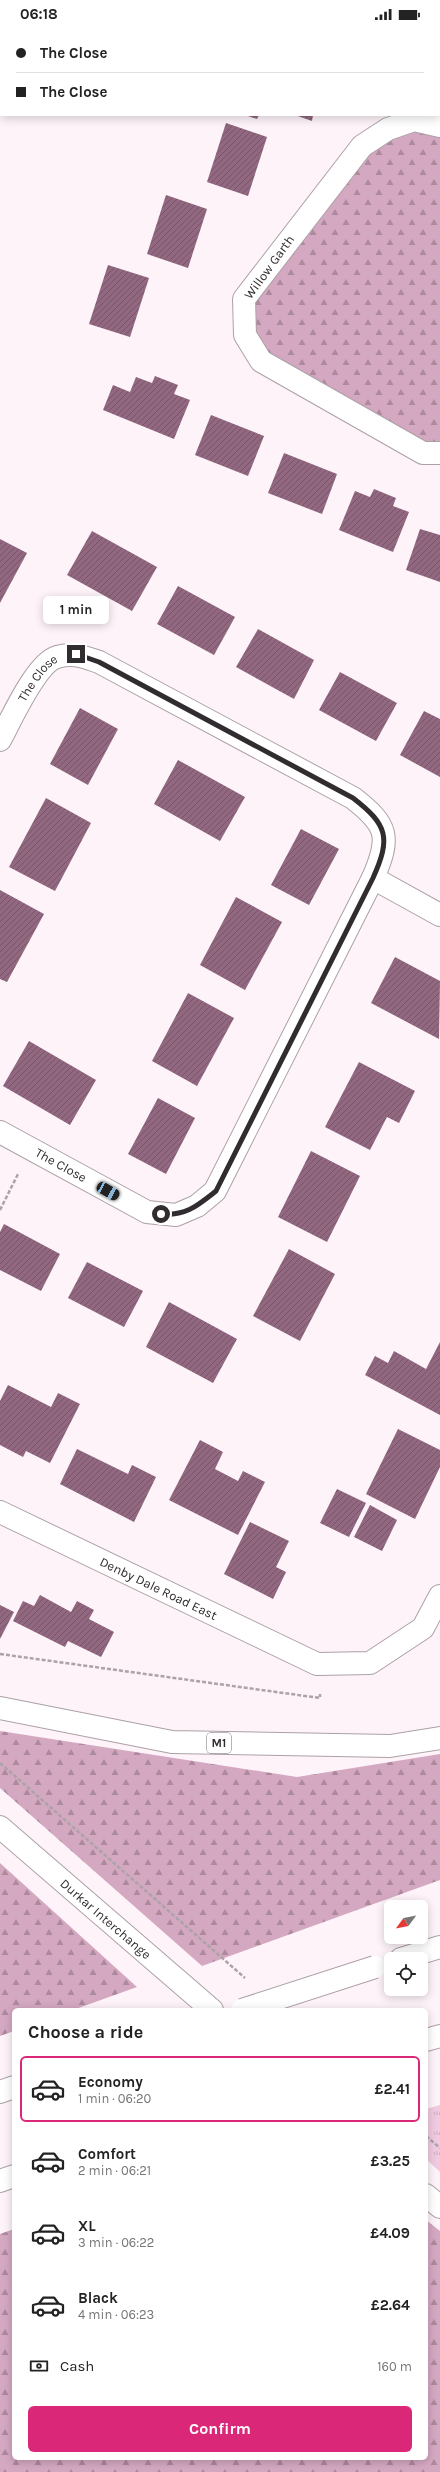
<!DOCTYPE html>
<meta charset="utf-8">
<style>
body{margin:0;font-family:Karla,sans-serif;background:#f2f2f2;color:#222;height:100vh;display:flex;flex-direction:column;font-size:15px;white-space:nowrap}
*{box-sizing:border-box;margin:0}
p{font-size:13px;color:#767676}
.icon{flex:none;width:22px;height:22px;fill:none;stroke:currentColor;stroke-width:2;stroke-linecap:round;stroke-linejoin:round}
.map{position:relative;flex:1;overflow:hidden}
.details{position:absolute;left:12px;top:1980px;width:416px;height:452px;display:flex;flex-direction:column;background:#fff;border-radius:6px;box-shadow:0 2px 10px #0003}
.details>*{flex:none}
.guide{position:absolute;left:0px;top:0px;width:440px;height:88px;box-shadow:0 2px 10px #0003;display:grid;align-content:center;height:88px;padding:0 16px;background:#fff}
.needle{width:26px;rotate:238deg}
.controls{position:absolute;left:384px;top:1872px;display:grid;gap:8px}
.controls a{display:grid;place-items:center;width:44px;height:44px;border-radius:6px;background:#fff;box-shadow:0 2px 10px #0003;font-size:20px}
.end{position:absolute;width:18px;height:18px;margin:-9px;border:5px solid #312c2f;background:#fff;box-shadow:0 0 0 2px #fff}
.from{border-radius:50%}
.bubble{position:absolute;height:28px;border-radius:6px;background:#fff;box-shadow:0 2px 10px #0003;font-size:13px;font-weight:700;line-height:28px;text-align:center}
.car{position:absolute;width:12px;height:24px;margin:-12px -6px;border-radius:5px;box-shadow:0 0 3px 1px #0007;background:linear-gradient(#222 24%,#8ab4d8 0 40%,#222 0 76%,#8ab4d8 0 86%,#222 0)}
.guide b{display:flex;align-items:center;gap:14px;height:38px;font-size:15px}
.guide b+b{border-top:1px solid #e0e0e0}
.guide i{width:10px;height:10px;background:#222}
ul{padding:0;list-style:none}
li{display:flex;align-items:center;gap:12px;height:66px;margin:0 8px 6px;padding:0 8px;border:2px solid transparent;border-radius:6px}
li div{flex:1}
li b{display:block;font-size:15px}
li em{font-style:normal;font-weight:700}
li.on{border-color:#db2777}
li>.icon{width:36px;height:36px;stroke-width:1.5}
h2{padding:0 16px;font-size:18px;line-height:48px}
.pay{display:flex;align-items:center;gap:10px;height:44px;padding:0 16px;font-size:15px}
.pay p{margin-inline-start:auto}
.primary-button{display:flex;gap:8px;margin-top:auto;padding:8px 16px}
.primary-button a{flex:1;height:46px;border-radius:6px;background:#db2777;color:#fff;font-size:16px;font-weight:700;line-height:46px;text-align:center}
.status{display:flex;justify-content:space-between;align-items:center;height:28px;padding:0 20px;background:#fff;direction:ltr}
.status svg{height:11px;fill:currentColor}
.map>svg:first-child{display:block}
.grass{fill:url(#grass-tufts)}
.forest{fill:url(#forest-firs)}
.building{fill:url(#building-hatch)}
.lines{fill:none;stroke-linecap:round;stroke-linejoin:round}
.minor-casing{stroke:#aca0a7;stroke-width:24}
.tertiary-casing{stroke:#aca0a7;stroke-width:24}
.primary-casing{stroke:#aca0a7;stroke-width:24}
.motorway-casing{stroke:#aca0a7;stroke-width:24}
.path{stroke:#aba3a7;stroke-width:2.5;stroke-dasharray:4 2;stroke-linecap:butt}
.minor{stroke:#fff;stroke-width:22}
.tertiary{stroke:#fff;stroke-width:22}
.primary{stroke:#fff;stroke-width:22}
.motorway{stroke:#fff;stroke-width:22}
.motorway-bridge-casing{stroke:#aca0a7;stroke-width:24;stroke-linecap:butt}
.motorway-bridge{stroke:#fff;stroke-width:22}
.route{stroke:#312c2f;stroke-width:5}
.labels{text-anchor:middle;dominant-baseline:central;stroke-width:4;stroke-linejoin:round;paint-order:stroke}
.shield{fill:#fff;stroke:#6f6b6d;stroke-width:1}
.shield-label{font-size:12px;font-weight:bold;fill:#312c2f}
.street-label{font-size:13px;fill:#312c2f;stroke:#fff}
</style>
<div class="status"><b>06:18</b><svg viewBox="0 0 49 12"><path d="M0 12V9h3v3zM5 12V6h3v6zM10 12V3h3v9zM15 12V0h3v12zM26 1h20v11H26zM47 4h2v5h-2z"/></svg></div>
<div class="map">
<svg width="440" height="2444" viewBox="0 0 440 2444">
<defs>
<pattern id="grass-tufts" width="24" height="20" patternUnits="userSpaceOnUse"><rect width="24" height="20" fill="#f0cae0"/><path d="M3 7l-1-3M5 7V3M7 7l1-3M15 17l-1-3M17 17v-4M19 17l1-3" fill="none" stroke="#ceaec0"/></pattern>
<pattern id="forest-firs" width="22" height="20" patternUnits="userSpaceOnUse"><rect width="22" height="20" fill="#d4a8c1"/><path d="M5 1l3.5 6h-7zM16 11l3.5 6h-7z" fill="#ad899d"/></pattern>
<pattern id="building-hatch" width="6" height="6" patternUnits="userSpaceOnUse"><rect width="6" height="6" fill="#916880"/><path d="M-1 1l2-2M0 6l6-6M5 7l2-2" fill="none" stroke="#775669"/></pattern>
</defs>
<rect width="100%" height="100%" fill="#fdf3f9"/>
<path class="grass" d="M440,2077V2144L426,2131V2081Z"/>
<g class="forest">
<path d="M440,98V425L289,349L245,307L263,245L388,101Z"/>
<path d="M0,1703L297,1749L440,1726V1852L202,1938L0,1760Z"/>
<path d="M0,1835L137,1959L73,1982H14V2003L0,2008Z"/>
<path d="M426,2192L440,2203V2444H0V2206L14,2201V2430H426Z"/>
</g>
<g class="building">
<path d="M245,87H259L257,91Z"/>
<path d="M295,87H313L312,93Z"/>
<path d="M226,95L267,109L248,168L207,154Z"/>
<path d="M166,167L207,181L188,240L147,226Z"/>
<path d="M108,237L149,250L130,309L89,296Z"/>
<path d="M155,348L178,357L174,366L190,372L174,411L103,382L113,357L130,364L136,349L152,355Z"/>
<path d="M211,387L264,408L248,448L195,427Z"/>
<path d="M284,425L337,446L322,486L268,465Z"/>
<path d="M374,461L396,470L393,478L409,484L393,524L339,502L355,463L370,469Z"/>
<path d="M420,501L440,507V554L406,542Z"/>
<path d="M92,503L157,539L132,583L67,547Z"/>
<path d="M0,511L27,525L0,575Z"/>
<path d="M178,558L235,589L214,627L157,596Z"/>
<path d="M258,601L314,632L294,671L236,639Z"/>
<path d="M340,644L397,675L376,713L319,682Z"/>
<path d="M80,680L118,701L88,757L50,736Z"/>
<path d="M424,683L440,691V749L400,727Z"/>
<path d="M178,732L245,769L220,813L154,776Z"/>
<path d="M46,770L91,795L55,863L9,839Z"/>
<path d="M301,801L339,821L309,877L271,857Z"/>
<path d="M0,862L44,886L7,954L0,951Z"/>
<path d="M236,869L282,894L245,962L200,937Z"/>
<path d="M395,929L440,953L439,1011L371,975Z"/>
<path d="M188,965L234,990L197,1058L152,1033Z"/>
<path d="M29,1013L96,1052L70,1097L3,1058Z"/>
<path d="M359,1034L415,1063L399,1095L387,1089L370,1122L325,1099Z"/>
<path d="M158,1070L195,1090L166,1146L128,1126Z"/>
<path d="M311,1123L360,1148L327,1214L278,1189Z"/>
<path d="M4,1196L60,1226L41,1263L0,1242V1204Z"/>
<path d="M289,1221L335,1246L300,1313L253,1288Z"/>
<path d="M87,1234L143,1263L124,1299L68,1270Z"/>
<path d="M169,1274L237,1311L213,1355L146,1319Z"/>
<path d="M440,1314V1387L365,1347L375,1328L388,1335L394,1323L426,1341Z"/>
<path d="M8,1357L51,1379L58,1365L80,1376L50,1435L26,1423L23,1429L0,1417V1373Z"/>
<path d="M398,1401L440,1422V1439L415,1491L366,1466Z"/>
<path d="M200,1412L223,1424L215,1441L238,1453L243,1443L265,1454L238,1507L169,1472Z"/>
<path d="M77,1421L128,1446L132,1437L156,1449L134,1494L60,1456Z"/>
<path d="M337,1461L366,1475L349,1509L320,1495Z"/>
<path d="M370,1477L397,1492L382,1523L354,1509Z"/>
<path d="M250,1494L289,1513L276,1539L286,1544L273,1571L224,1546Z"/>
<path d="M40,1567L71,1584L77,1573L94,1582L89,1591L114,1604L101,1629L68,1613L65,1619L13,1593L23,1573L34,1578Z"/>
<path d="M0,1577L14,1584L0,1611Z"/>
</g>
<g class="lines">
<defs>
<g id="minor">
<path d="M440,98L414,92L388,101L362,118L244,271L245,307L261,333L423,425H440"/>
<path id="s1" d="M0,712C11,692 36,635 57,629C72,624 84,629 99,634L353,770C388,797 391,809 373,850L215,1163L197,1178L176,1187L147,1184L0,1104"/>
<path d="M373,850L440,887"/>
</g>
<g id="tertiary">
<path id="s2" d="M0,1484L317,1636L370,1635L423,1600L440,1568"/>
</g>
<g id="primary">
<path id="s3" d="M0,1799L212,1982"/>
<path d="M426,2167L440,2179"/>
</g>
<g id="motorway">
<path d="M0,1680L172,1714L390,1718L440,1710"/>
<path d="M401,1931L440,1919"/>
<path d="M426,2012L440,2008"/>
<path d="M0,2064L14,2059"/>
<path d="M0,2153L14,2148"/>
</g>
</defs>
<use href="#minor" class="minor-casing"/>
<use href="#tertiary" class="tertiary-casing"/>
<use href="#primary" class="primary-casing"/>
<use href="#motorway" class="motorway-casing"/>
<g class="path">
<path d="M0,1182L18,1146"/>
<path d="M0,1626L320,1670V1666"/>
<path d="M0,1735L245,1950"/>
<path d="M426,2108L440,2120"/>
</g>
<use href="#minor" class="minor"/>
<use href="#tertiary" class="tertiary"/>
<use href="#primary" class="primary"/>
<use href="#motorway" class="motorway"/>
<defs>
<path id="motorway-bridge" d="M242,1982L375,1939"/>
</defs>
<use href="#motorway-bridge" class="motorway-bridge-casing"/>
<use href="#motorway-bridge" class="motorway-bridge"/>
</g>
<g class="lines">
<path class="route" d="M76,626L99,634L353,770C388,797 391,810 373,850L216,1163C197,1178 186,1188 161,1186"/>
</g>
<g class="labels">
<rect class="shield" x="207" y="1705" width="24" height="20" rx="3"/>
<g class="shield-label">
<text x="219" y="1715">M1</text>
</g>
<g class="street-label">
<text transform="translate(269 239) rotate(-54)">Willow Garth</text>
<text stroke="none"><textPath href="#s1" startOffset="73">The Close</textPath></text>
<text transform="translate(61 1137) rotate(29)">The Close</text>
<text stroke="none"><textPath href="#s2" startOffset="176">Denby Dale Road East</textPath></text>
<text stroke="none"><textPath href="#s3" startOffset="140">Durkar Interchange</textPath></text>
</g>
</g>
</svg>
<div class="controls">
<a><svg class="needle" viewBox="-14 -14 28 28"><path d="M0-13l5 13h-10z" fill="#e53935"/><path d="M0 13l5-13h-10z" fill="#767676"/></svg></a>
<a><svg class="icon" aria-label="locate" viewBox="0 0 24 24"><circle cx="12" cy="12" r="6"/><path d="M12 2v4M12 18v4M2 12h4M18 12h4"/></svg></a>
</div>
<i class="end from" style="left:161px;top:1186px"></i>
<i class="end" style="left:76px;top:626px"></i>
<div class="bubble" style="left:43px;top:568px;width:66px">1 min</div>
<i class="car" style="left:108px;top:1163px;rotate:119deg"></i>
<div class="guide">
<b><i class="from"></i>The Close</b>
<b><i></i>The Close</b>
</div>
<section class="details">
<h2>Choose a ride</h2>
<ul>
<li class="on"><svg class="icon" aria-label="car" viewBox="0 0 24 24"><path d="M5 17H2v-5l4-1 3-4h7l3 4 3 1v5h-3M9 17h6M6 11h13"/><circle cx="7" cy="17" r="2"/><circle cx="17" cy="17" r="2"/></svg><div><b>Economy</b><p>1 min · 06:20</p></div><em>£2.41</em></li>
<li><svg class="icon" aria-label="car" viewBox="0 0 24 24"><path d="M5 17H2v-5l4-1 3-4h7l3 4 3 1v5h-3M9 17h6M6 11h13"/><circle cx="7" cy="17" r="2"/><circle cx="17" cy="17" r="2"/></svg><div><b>Comfort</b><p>2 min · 06:21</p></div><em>£3.25</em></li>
<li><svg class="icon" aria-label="car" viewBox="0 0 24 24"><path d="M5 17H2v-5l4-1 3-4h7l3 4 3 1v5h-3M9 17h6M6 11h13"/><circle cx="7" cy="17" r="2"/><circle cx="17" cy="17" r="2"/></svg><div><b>XL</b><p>3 min · 06:22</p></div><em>£4.09</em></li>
<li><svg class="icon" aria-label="car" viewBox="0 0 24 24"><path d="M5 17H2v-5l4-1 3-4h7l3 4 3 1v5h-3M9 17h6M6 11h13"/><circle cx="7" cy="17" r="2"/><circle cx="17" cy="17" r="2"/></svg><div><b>Black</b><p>4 min · 06:23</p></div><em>£2.64</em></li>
</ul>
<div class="pay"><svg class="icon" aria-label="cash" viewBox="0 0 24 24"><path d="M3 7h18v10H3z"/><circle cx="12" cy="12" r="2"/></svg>Cash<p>160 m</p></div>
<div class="primary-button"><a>Confirm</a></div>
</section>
</div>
